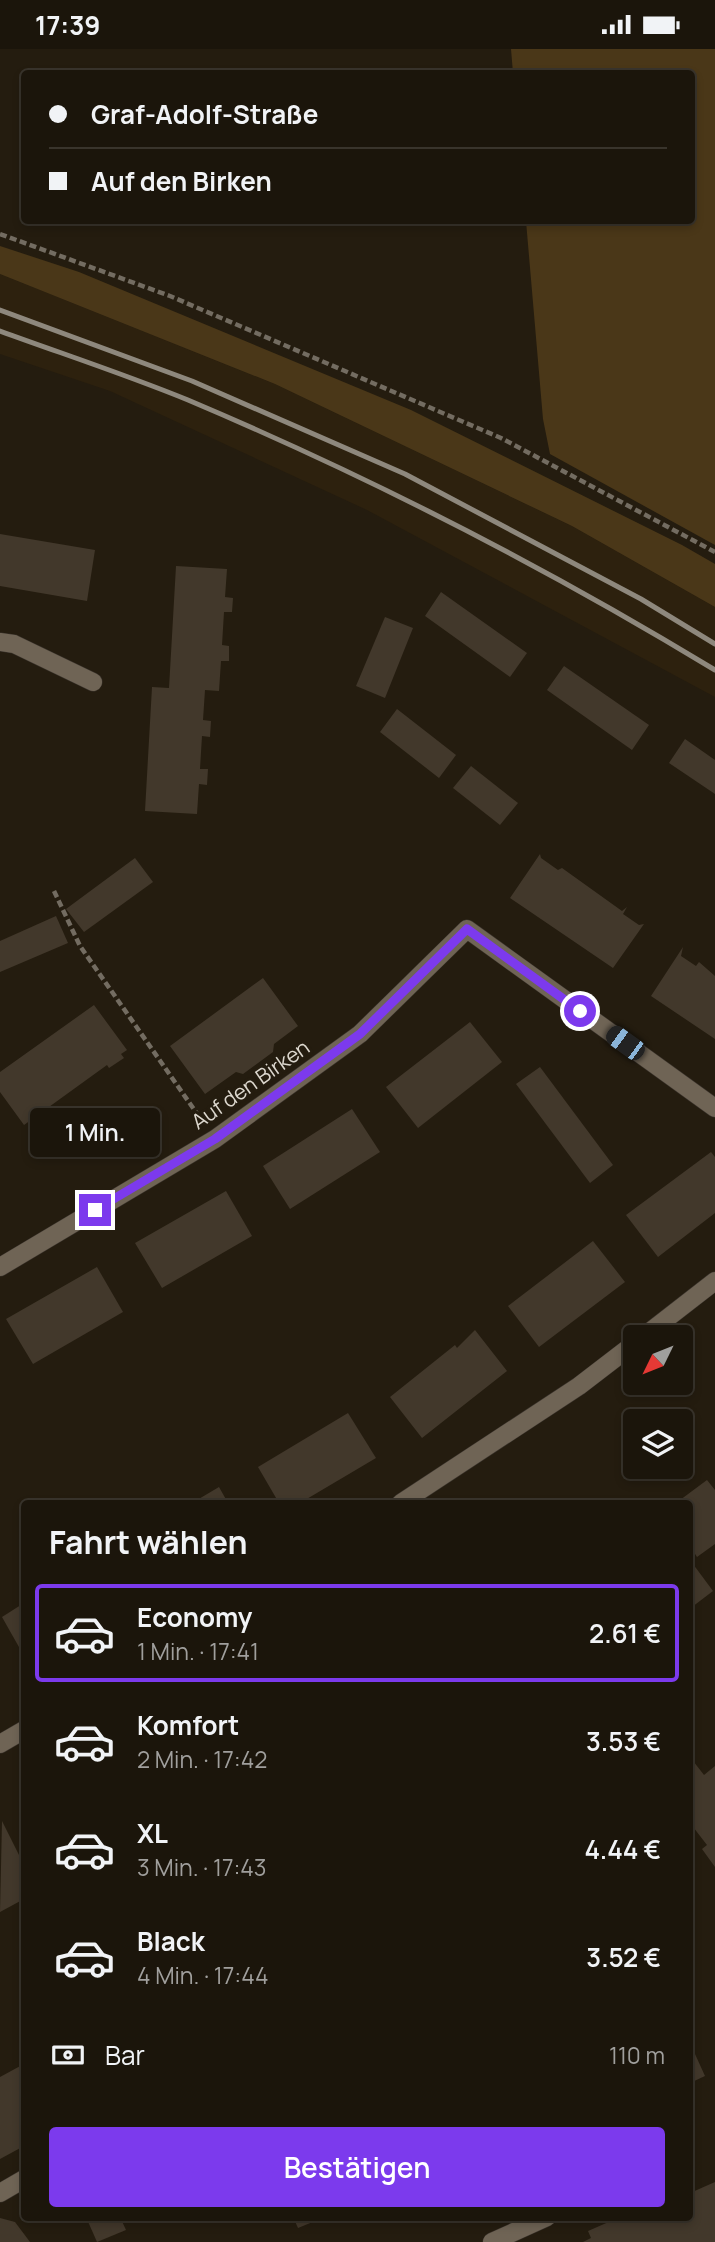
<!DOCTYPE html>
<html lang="de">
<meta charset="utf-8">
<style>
body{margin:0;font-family:Manrope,sans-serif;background:#241e14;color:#f1f3f6;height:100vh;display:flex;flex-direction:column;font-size:26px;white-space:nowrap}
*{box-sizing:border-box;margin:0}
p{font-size:23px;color:#a09f9d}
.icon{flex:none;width:38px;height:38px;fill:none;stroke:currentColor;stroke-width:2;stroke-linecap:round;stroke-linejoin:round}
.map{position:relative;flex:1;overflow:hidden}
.sheet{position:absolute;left:21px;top:1451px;width:672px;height:721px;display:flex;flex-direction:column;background:#1b150b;border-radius:7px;box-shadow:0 4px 10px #0003,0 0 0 2px #39342c}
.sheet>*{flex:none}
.banner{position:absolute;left:21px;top:21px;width:674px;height:154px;border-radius:7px;box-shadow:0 4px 10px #0003,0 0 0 2px #39342c;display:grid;align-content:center;height:154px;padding:0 28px;background:#1b150b}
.needle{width:46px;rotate:227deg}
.buttons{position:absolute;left:623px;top:1276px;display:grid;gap:14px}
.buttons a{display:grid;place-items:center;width:70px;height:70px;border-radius:7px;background:#1b150b;box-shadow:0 4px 10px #0003,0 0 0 2px #39342c;font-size:35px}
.end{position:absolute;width:32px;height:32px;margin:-16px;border:9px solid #7c3aed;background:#fff;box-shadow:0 0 0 4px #fff}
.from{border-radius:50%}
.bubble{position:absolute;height:49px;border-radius:7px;background:#1b150b;box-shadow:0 4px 10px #0003,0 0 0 2px #39342c;font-size:23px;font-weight:600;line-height:49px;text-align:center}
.car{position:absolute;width:21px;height:42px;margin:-21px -10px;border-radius:9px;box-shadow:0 0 5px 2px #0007;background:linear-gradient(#222 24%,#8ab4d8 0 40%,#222 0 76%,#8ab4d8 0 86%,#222 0)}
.banner b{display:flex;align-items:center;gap:24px;height:66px;font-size:26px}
.banner b+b{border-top:2px solid #39342c}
.banner i{width:18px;height:18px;background:#f1f3f6}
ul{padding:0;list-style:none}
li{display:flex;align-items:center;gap:21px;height:98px;margin:0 14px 10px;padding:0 14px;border:4px solid transparent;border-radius:7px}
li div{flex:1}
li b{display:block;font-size:26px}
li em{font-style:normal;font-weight:600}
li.current{border-color:#7c3aed}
li>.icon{width:63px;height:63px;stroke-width:1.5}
h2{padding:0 28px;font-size:32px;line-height:84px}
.pay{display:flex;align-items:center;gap:18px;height:77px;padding:0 28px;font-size:26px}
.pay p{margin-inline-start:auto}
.action{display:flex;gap:14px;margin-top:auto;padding:14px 28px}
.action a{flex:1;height:80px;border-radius:7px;background:#7c3aed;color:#fff;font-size:28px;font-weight:600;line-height:80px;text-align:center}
.status{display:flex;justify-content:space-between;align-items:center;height:49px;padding:0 35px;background:#1b150b;direction:ltr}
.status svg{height:19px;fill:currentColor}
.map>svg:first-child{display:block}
.built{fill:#2d210e}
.green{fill:#4a3718}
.building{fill:#42382b}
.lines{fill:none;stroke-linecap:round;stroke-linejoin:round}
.minor-casing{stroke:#3b342d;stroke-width:19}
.path{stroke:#736c61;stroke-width:4.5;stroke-dasharray:7 3.5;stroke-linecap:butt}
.minor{stroke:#6f6455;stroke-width:18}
.rail{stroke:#8e887d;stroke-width:5}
.route{stroke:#7c3aed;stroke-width:9}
.labels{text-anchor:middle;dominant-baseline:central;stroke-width:6;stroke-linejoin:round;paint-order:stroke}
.street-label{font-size:21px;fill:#dcd7ce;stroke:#241c0f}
</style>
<div class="status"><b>17:39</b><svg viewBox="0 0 49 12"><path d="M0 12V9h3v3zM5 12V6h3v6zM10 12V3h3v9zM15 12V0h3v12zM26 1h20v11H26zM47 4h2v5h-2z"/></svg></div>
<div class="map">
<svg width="715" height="2193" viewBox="0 0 715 2193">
<rect width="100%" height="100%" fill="#241c0f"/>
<path class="built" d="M0,225L275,335L572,477L715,558V648L367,461L110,342L0,305Z"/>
<g class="green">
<path d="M511,0H715V496L550,405L543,370L526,172H691V24H513Z"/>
<path d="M0,197L79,223L411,361L682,496L715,515V558L572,477L275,335L0,225Z"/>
</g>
<g class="building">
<path d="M0,485L95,501L87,552L0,537Z"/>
<path d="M176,517L227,520L225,548L233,549L232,563H224L222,596L229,597V612H221L219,642L205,641L203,671L211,672L210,688L202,687L200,720H208L207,736L199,735L197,765L145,762L152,638L169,639Z"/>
<path d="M441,543L527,604L510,628L425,567Z"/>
<path d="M385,568L413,579L385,649L356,637Z"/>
<path d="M564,617L649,676L632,701L547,641Z"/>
<path d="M397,660L456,706L439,729L380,683Z"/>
<path d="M685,690L715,711V745L669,714Z"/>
<path d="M471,717L518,754L500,776L453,739Z"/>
<path d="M540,805L541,809L558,821L562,819L622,862L627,858L623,865L639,876L644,875L613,919L510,849Z"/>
<path d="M135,809L153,833L84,883L66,860Z"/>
<path d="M56,867L68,894L0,923V892Z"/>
<path d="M683,898L681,907L696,917L699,913L715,927V990L651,947Z"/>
<path d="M263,929L298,977L274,995L273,1003L243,1025L236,1023L205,1045L170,997Z"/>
<path d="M94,956L127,1001L121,1005L124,1009L109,1019L107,1016L24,1076L0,1043V1023Z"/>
<path d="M470,973L502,1013L418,1079L386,1038Z"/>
<path d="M540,1018L613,1116L590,1134L516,1035Z"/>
<path d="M352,1060L380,1103L290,1160L263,1117Z"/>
<path d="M711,1103L715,1108V1164L658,1208L626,1166Z"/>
<path d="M226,1142L252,1187L162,1239L135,1194Z"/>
<path d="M593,1192L625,1233L539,1298L508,1257Z"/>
<path d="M97,1218L123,1263L33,1315L6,1270Z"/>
<path d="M475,1281L507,1322L422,1389L390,1348L455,1296L457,1299Z"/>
<path d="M348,1364L376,1409L300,1454H279L258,1418Z"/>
<path d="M707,1431L715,1441V1495L697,1508L690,1497V1454H676Z"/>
<path d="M219,1438L228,1454H192Z"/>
<path d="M690,1511L713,1542L692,1558L690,1555Z"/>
<path d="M24,1554V1607L2,1568Z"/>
<path d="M690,1708L704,1726L715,1717V1818L702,1800L707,1796L690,1774Z"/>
<path d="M2,1772L24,1816V1850L0,1863Z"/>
<path d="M690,1994L705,2027L690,2034Z"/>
<path d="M24,2015V2097L0,2110V2028Z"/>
<path d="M715,2133V2193H583L591,2189L588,2182L620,2168H690V2144Z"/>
<path d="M86,2168H120L126,2181L97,2193Z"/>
<path d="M293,2168H325L298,2179Z"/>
<path d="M0,2169L15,2173L30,2193H0Z"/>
</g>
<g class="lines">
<defs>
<g id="minor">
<path d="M0,593L14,595L93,633"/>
<path d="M0,1218L215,1090L360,985L467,880L715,1059"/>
<path d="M643,1288L715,1232"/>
<path d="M401,1454L579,1337L635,1294"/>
<path d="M0,1695L24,1681"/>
<path d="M0,2144L24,2130"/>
<path d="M492,2193L547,2168"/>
</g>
</defs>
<use href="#minor" class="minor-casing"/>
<g class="path">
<path d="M0,185L170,247L501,389L715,503"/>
<path d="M54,842L80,897L200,1069"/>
</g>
<use href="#minor" class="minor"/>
<g class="rail">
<path d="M0,261L192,332L405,425L641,550L715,595"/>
<path d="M0,282C63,305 127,326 188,351C370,428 547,519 715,621"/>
</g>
</g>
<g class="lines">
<path class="route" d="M95,1161L215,1090L360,985L467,880L580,962"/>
</g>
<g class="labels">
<g class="street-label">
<text transform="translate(250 1035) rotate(-35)">Auf den Birken</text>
</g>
</g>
</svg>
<div class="buttons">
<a><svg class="needle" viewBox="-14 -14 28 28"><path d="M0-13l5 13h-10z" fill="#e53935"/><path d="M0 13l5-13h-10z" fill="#a09f9d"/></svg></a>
<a><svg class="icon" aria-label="layers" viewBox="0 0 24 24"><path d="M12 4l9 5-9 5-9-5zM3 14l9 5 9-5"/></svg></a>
</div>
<i class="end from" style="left:580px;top:962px"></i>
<i class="end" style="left:95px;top:1161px"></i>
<div class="bubble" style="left:30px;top:1059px;width:130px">1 Min.</div>
<i class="car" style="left:625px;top:994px;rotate:306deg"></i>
<div class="banner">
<b><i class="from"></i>Graf-Adolf-Straße</b>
<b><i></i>Auf den Birken</b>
</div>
<section class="sheet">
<h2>Fahrt wählen</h2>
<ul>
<li class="current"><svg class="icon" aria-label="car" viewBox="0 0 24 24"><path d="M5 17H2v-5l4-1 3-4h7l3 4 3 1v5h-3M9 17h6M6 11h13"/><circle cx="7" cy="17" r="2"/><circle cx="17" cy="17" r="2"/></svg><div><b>Economy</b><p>1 Min. · 17:41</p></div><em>2.61 €</em></li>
<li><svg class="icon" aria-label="car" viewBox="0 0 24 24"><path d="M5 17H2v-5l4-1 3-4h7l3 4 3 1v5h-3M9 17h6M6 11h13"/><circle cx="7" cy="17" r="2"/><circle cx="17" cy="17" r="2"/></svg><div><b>Komfort</b><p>2 Min. · 17:42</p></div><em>3.53 €</em></li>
<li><svg class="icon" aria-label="car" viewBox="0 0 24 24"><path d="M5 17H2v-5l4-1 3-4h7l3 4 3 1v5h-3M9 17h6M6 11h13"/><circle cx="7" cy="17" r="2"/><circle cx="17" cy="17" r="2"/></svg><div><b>XL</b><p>3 Min. · 17:43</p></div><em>4.44 €</em></li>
<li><svg class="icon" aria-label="car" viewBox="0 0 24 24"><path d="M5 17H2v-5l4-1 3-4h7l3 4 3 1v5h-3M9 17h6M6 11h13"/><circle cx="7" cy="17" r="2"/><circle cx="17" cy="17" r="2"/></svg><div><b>Black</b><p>4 Min. · 17:44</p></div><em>3.52 €</em></li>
</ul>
<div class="pay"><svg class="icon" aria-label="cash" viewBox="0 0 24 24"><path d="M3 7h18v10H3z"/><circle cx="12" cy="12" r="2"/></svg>Bar<p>110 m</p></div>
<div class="action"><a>Bestätigen</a></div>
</section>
</div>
